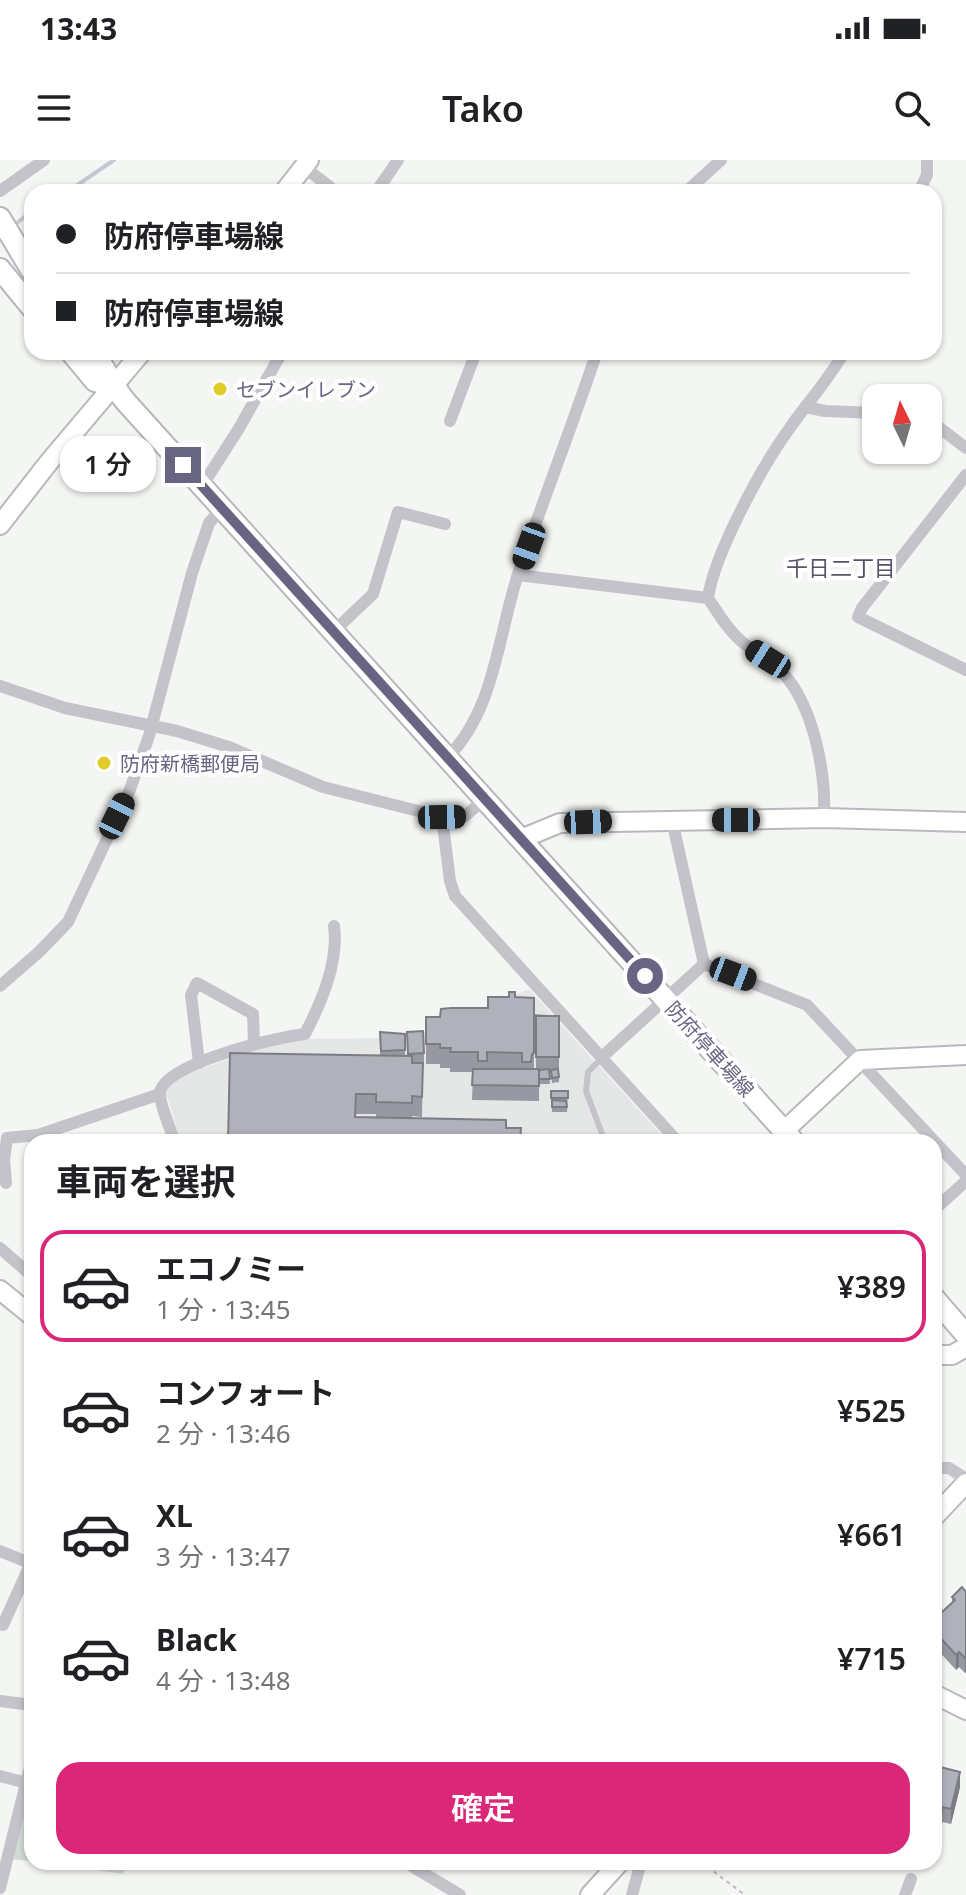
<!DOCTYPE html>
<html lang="ja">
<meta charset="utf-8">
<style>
body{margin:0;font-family:"Noto Sans","Noto Sans JP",sans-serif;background:#f2f2f2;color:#202124;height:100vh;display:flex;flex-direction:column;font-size:30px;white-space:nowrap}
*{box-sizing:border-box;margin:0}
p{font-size:26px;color:#757577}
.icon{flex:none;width:44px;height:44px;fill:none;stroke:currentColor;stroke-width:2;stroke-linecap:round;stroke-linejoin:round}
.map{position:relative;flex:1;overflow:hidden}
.panel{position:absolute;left:24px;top:974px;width:918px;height:736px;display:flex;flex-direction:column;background:#fff;border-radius:24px;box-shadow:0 2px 6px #0004}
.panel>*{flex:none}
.banner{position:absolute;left:24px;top:24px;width:918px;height:176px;border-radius:24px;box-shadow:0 2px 6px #0004;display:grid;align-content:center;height:176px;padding:0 32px;background:#fff}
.needle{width:52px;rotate:355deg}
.tools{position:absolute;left:862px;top:224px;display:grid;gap:16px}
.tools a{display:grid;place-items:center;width:80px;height:80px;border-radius:16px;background:#fff;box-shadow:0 2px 6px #0004;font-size:40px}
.end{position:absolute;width:36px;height:36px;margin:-18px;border:10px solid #686583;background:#fff;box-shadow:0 0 0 4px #fff}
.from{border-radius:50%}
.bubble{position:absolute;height:56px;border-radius:24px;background:#fff;box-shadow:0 2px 6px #0004;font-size:26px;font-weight:600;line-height:56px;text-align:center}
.car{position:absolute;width:24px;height:48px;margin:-24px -12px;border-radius:10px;box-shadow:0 0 6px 2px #0007;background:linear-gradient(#222 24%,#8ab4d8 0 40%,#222 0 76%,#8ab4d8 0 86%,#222 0)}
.banner b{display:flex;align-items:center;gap:28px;height:76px;font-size:30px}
.banner b+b{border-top:2px solid #e0e0e0}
.banner i{width:20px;height:20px;background:#202124}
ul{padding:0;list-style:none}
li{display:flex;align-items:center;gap:24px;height:112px;margin:0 16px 12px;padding:0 16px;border:4px solid transparent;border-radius:24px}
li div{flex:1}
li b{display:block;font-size:30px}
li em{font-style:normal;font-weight:600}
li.selected{border-color:#db2777}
li>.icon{width:72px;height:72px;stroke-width:1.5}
h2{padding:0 32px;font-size:36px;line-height:96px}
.cta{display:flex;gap:16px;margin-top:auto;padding:16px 32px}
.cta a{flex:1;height:92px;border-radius:24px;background:#db2777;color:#fff;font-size:32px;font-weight:600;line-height:92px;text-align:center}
.status{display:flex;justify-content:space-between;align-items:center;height:56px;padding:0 40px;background:#fff;direction:ltr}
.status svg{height:22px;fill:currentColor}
header{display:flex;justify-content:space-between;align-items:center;height:104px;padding:0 32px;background:#fff;font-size:36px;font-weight:600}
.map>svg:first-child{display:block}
.built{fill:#e5e7e6}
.green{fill:#d2dbd5}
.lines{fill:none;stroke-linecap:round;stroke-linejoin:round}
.stream{stroke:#c6c7d2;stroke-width:4}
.secondary-casing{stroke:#b9b8c0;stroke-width:22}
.primary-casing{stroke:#b7b6be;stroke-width:24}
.path{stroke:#bbbbbf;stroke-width:2;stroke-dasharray:4 4;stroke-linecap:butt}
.lane{stroke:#c4c3ca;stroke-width:6}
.street{stroke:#c4c3ca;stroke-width:12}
.secondary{stroke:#fff;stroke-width:18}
.primary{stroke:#fff;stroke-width:20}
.wall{fill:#9898a2;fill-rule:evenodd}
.shaded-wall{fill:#7c7c84}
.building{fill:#b1b1bc;stroke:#7c7c84;stroke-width:2}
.route{stroke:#686583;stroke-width:10}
.poi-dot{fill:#e0cb28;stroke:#fff;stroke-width:3}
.labels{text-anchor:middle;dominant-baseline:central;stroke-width:8;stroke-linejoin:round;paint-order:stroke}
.poi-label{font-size:20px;fill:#686583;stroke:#fff;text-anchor:start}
.street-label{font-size:20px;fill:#686583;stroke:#fff}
.neighbourhood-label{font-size:22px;fill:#555368;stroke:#fff}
</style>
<div class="status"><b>13:43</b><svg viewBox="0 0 49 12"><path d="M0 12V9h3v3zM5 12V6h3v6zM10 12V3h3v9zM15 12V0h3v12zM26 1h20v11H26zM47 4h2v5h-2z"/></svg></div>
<header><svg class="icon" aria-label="menu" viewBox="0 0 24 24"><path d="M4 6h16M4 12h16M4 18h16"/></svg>Tako<svg class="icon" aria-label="search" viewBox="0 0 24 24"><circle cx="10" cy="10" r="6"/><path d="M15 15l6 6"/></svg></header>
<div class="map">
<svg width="966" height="1735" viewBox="0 0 966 1735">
<rect width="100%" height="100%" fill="#f4f6f3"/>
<path class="built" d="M529,829L668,982H181L166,933L173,920L178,917L255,889L301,879L412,878Z"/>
<g class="green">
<path d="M32,1622V1701L6,1699Z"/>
<path d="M42,1702H127L123,1714Z"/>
</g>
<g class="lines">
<g class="stream">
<path d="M60,32L73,28L114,0"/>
<path d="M12,67L32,51"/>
</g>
<defs>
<g id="secondary">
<path d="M284,32L309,0"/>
<path d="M0,365L49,302L142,192"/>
<path d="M521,679L560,663L824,658L966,662"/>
<path d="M784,971L860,900L966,895"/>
<path d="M0,1130L32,1156"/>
<path d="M934,1195H952L966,1187"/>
<path d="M934,1357L966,1323"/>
<path d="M934,1534L966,1550"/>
<path d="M590,1735L620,1702"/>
</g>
<g id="primary">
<path d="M0,58L32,111"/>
<path d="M0,109L32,148"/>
<path d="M71,192L95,221L112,226"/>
<path d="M93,192C106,208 112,226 126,242L794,982"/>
<path d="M934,1138L966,1175"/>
</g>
</defs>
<use href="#secondary" class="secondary-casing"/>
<use href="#primary" class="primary-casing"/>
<path class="path" d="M701,1702L745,1735"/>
<path class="lane" d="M601,899L588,912L586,931L605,982"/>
<g class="street">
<path d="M304,7L330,27L327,32"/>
<path d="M0,31L44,0"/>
<path d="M376,32L398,0"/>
<path d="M686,32L721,0"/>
<path d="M919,32L927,15V0"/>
<path d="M805,247L825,251L876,253"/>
<path d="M928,259L966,288"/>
<path d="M450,261L476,192"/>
<path d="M966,315L862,448L858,457L966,510"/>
<path d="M202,326L238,270L282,192"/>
<path d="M518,415L708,438"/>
<path d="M334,471L373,434L398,352L445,364"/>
<path d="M0,526L65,548L177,571L229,587L323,627L442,657L465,656L485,639"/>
<path d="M447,598C496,549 498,473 519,411C544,338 572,266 597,192"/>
<path d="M442,657L450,721L455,736L678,982"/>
<path d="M824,658C826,613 814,546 782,512C771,501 759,495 747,486C730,473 719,455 708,438C714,395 761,308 787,272C805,245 829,220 844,192"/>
<path d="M672,660L704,804"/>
<path d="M704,804L807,845L966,1015"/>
<path d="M0,826L39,792L68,762L129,632L149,576L192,413L209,363L222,348"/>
<path d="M602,897L704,804"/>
<path d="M199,903L191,835L197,823L253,854L254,884"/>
<path d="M175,982C171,970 160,946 160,934C160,904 278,877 305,874C321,843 339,802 334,766"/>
<path d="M6,1023L4,1000L7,978L38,975L160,934"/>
<path d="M934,1050L966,1021"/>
<path d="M0,1088L32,1116"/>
<path d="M934,1308H949L966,1319"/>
<path d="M0,1391L32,1404"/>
<path d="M3,1465L31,1403"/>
<path d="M0,1541L32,1545"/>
<path d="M0,1616L27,1623"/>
<path d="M405,1702L460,1735"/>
<path d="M0,1728L32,1599"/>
<path d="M632,1735L641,1702"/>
<path d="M905,1735L911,1719"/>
</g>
<use href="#secondary" class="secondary"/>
<use href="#primary" class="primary"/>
</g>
<g class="wall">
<path d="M515,837L534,838V909H536L535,854L559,856V922L552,923L551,913H549L550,924H539V913V941L472,940L473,912H450V908H440V904H426V857H440L488,848Z"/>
<path d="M380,872L405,874V896H408L407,872L424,893V903H420H423L422,957L412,956V958L228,982L380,896ZM356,954H376V957H356Z"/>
<path d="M551,931H568L567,952H552Z"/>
<path d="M966,1432V1512L965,1513L959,1507L956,1510L934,1486V1453H941L952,1443V1437Z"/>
<path d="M934,1616L960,1627L951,1664L942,1662L941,1676L939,1675L935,1689H934Z"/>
</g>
<g class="shaded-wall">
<path d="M959,1492V1507L956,1510V1495Z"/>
<path d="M966,1497V1512L965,1513V1498Z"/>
<path d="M960,1612V1627L951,1664V1649Z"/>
<path d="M939,1660V1675L935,1689V1674Z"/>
</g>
<g class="building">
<path d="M509,832H515V837L534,838V893L532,894L531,902H522V893L487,892V901H478V892H450L451,888H440V884H426V857H440L441,849L451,848H488V837H509Z"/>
<rect x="536" y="856" width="23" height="41"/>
<path d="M423,871L424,893L408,894L407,872Z"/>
<path d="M380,872L405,874V890L381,891Z"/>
<path d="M230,893L412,896V903H423L422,937L412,936V943L376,942V934H356L355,957L506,960V968H521L520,982H228Z"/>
<path d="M473,909H539V926L472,925Z"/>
<path d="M549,909L550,919H539V910Z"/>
<path d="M558,909L559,917L552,918L551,910Z"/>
<rect x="551" y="931" width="17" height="7"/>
<path d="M552,940L566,941L567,947H552Z"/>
<path d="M962,1427L966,1432V1497L965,1498L959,1492L956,1495L934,1471V1453L938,1449L941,1453L955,1440L952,1437Z"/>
<path d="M936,1606L960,1612L951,1649L942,1647L941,1661L939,1660L935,1674H934V1616Z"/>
</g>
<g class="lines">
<path class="route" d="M183,305L645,816"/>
</g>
<g class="poi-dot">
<circle cx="220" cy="229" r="8"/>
<circle cx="104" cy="603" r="8"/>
</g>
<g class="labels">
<g class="poi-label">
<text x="236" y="229">セブンイレブン</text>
<text x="120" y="603">防府新橋郵便局</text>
</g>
<g class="street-label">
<text transform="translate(710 889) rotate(48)">防府停車場線</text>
</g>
<g class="neighbourhood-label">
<text x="841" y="407">千日二丁目</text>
</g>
</g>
</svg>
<div class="tools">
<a><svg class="needle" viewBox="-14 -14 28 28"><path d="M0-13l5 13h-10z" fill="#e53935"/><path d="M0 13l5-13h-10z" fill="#757577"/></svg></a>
</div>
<i class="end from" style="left:645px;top:816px"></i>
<i class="end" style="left:183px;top:305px"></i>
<div class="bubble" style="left:60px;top:276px;width:96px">1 分</div>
<i class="car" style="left:529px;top:386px;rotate:200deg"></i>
<i class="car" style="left:768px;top:499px;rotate:302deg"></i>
<i class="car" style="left:117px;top:656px;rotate:26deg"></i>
<i class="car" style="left:442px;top:657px;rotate:89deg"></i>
<i class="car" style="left:736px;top:660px;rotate:270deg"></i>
<i class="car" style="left:588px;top:662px;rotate:88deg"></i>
<i class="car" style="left:733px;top:814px;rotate:111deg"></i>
<div class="banner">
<b><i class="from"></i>防府停車場線</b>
<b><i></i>防府停車場線</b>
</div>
<section class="panel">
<h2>車両を選択</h2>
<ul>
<li class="selected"><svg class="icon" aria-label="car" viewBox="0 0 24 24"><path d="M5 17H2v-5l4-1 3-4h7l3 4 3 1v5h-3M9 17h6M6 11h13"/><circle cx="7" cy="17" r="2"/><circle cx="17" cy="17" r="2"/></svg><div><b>エコノミー</b><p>1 分 · 13:45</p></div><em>¥389</em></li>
<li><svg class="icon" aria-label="car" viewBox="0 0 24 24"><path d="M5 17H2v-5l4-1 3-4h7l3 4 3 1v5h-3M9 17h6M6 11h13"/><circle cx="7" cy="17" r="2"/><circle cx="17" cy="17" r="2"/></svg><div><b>コンフォート</b><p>2 分 · 13:46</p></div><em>¥525</em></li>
<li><svg class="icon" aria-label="car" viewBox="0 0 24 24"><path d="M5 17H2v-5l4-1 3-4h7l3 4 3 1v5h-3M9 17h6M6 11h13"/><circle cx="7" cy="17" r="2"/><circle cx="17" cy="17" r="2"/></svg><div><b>XL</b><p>3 分 · 13:47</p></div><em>¥661</em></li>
<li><svg class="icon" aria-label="car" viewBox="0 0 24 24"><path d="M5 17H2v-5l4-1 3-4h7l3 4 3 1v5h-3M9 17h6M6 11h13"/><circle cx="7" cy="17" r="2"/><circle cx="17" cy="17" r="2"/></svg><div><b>Black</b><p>4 分 · 13:48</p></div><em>¥715</em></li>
</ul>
<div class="cta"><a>確定</a></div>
</section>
</div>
